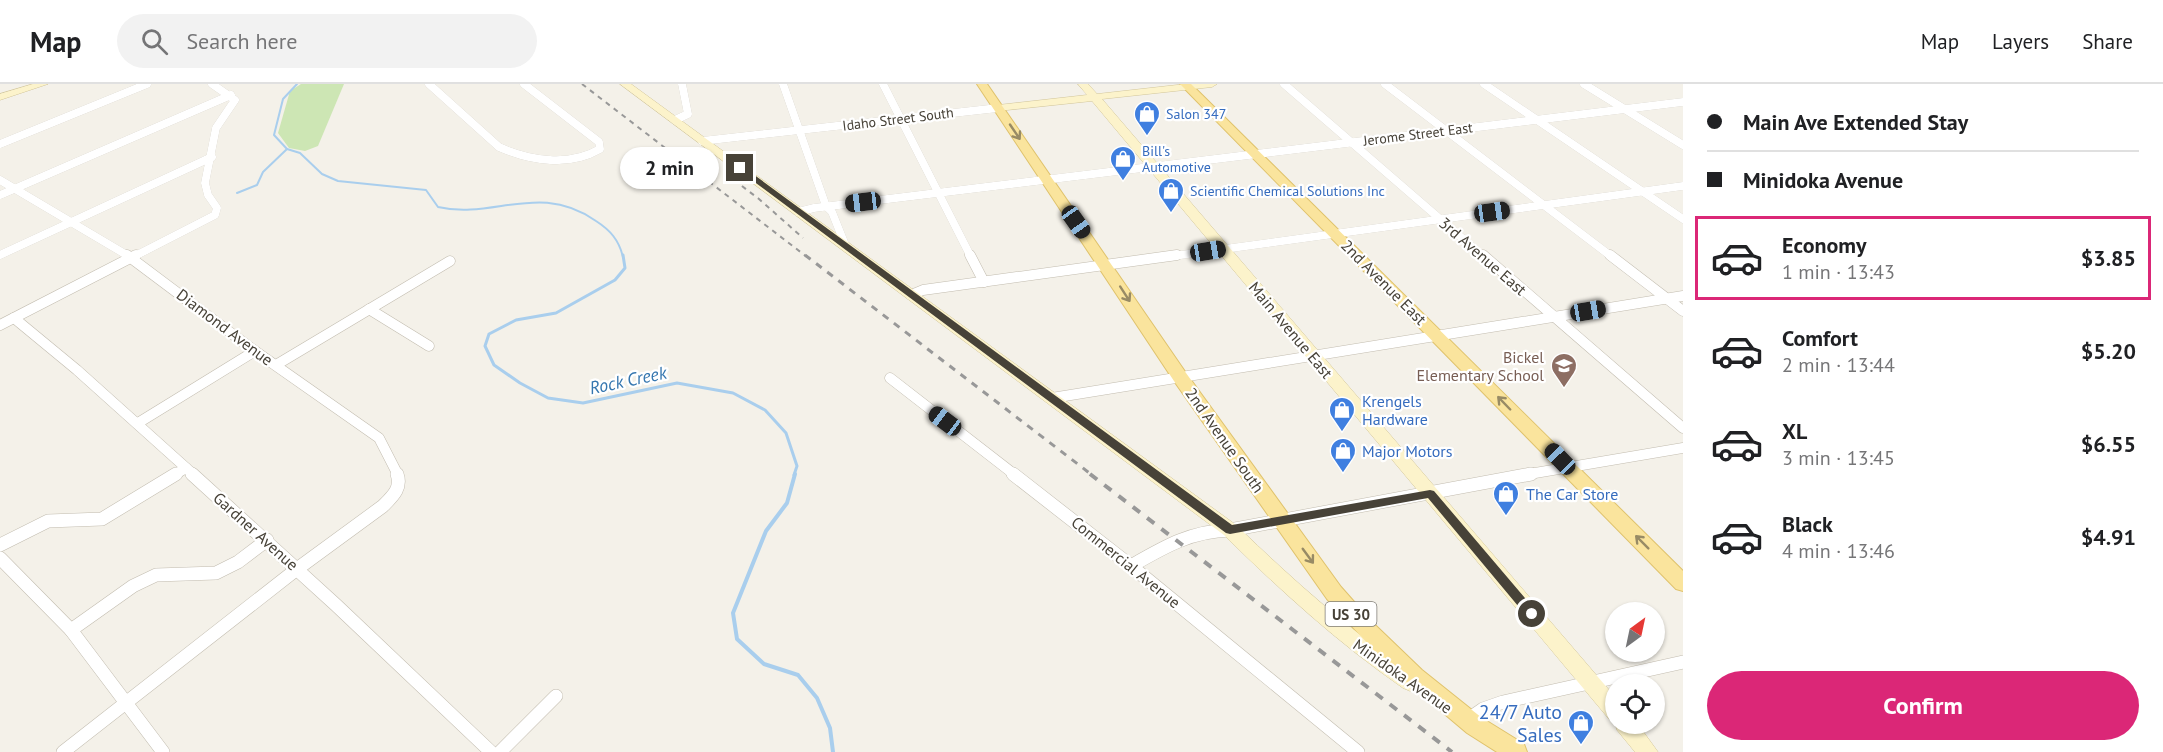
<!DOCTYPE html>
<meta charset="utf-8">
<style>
body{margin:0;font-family:"PT Sans",sans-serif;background:#f2f2f2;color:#202124;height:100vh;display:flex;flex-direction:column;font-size:22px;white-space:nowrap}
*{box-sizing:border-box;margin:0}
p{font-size:20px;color:#757577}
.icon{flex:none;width:33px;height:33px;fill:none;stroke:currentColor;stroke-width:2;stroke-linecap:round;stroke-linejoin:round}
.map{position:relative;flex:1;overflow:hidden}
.drawer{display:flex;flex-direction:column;background:#fff;width:480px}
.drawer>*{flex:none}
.top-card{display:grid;align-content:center;height:132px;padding:0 24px;background:#fff}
.needle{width:39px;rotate:33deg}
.controls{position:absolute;left:1605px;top:518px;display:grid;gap:12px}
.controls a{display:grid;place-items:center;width:60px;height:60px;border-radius:50%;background:#fff;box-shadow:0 2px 4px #0004;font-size:30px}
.end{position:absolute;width:27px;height:27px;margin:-14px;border:8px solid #474238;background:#fff;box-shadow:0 0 0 3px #fff}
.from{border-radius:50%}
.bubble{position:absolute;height:42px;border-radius:21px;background:#fff;box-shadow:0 2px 4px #0004;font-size:20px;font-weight:800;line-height:42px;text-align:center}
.car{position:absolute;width:18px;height:36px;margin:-18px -9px;border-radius:8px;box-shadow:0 0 4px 2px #0007;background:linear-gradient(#222 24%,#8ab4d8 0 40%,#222 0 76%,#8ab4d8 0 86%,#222 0)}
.top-card b{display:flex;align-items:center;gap:21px;height:57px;font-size:22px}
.top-card b+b{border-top:2px solid #e0e0e0}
.top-card i{width:15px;height:15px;background:#202124}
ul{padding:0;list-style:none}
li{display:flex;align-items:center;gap:18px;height:84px;margin:0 12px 9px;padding:0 12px;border:3px solid transparent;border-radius:0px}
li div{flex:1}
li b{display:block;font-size:22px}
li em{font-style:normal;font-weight:800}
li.selected{border-color:#db2777}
li>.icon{width:54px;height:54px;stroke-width:1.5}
.primary-button{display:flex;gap:12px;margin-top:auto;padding:12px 24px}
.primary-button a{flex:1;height:69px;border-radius:36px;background:#db2777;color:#fff;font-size:24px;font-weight:800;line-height:69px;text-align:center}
header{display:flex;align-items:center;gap:36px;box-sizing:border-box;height:84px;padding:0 30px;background:#fff;border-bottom:2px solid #e0e0e0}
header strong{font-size:28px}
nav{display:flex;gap:33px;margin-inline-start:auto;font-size:21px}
.search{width:420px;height:54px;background:#f2f2f2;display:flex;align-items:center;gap:15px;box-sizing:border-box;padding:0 21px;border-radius:33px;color:#757577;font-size:22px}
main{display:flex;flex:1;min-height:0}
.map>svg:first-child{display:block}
.green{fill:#cde6b4}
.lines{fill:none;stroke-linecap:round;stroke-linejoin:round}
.stream-far2{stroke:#a9ceed;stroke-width:2}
.stream-far1{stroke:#a9ceed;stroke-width:3}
.stream{stroke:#a9ceed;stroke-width:4}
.street-far2-casing{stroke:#c2bcaf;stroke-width:8}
.street-far1-casing{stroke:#c2bcaf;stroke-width:11}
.street-casing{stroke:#c2bcaf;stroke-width:14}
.secondary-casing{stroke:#d2c69b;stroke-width:1}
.primary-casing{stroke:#dfc26c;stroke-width:2}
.street-far2{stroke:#fff;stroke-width:8}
.street-far1{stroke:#fff;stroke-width:10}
.street{stroke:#fff;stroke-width:13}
.secondary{fill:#fcf3cb;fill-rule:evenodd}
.primary{fill:#fae49d;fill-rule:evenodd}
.rail-far2{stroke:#989898;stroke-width:2;stroke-dasharray:5 5;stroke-linecap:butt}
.rail-far1{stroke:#989898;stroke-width:3;stroke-dasharray:7 7;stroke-linecap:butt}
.rail{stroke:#989898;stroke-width:4;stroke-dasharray:9 9;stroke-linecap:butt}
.oneway{stroke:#988b65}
.route{fill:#474238}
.labels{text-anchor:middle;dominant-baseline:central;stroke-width:4.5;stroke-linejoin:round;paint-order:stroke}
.far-shop-label{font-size:14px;fill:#366cbe;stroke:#fff;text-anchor:start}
.far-street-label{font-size:14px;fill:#474238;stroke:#fff}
.shield{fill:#fff;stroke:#7e7b74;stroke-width:1.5}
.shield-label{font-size:15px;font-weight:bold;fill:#474238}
.street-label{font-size:16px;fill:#474238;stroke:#fff}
.education-label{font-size:16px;fill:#785e54;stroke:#fff;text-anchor:end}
.shop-label{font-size:16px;fill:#366cbe;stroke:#fff;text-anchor:start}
.water-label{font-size:18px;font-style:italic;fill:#3576af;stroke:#fff}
.near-shop-label{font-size:20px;fill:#366cbe;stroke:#fff;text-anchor:end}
</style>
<header>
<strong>Map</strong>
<div class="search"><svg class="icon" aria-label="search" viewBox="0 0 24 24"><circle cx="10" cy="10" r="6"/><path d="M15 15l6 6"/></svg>Search here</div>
<nav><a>Map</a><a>Layers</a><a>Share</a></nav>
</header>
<main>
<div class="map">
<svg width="1683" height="668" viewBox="0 0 1683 668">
<rect width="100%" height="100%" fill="#f4f1e9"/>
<path class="green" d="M301,0H344L318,62L305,67L289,64L278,49L290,7Z"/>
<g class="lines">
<g class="stream-far2">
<path d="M297,0L283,15L274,51L287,65L300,69L322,90L338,97L426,106L438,123C494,136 539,97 596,137C610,146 619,156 623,173"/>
<path d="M237,109L257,101L263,88L287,65"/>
</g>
<path class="stream-far1" d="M623,171L625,184L615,196L556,229L516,236L489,250L485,262L494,281L520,299L548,314L583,319L677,299L733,309L765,326L786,349L797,382L794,391"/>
<path class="stream" d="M795,390L787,419L766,447L733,529L737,555L764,580L798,591L817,614L830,644L833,668"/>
<defs>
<g id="street-far2">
<path d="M429,0L499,63C531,77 569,83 600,65L599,58L524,0"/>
<path d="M783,0L826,122L832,128L846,163"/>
<path d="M883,0L971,173"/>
<path d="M1284,0L1484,173"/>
<path d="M1385,0L1612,173"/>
<path d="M1484,0L1683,135"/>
<path d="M1584,0L1683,61"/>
<path d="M675,36L688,30L682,0"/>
<path d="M702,57L998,24"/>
<path d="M0,60L147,0"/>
<path d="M0,96L130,173"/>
<path d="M0,111L231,11"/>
<path d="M798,128L814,124L1683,18"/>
<path d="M0,171L212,73"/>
<path d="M133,173L215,131L217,124L208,111L205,99L216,44L235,16L212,0"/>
<path d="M1166,173L1683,102"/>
</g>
<g id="street-far1">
<path d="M127,171L255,267L379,354L398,391"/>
<path d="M970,171L984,198"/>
<path d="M1483,171L1683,344"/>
<path d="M1610,171L1683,227"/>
<path d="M911,211L923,206L1177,171"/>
<path d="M369,225L429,262"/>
<path d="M14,234L77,286L194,391"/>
<path d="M0,241L136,171"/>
<path d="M276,281L450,177"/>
<path d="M890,294L1015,391"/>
<path d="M1052,314L1683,212"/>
<path d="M138,339L255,267"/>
<path d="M174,391L186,384"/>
<path d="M1523,391L1683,364"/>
</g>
<g id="street">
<path d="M192,390L336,521L491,668"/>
<path d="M1013,390L1131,482L1358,668"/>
<path d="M0,461L48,437L102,435L176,390"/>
<path d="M0,474L71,546L163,668"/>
<path d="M1131,482C1164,463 1191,447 1230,446L1531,390"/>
<path d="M71,546L133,502L156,491L216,489L238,478L267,456"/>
<path d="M1467,636L1483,625L1503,618L1683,578"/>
<path d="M63,668L297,485L383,422C393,412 402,404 397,390"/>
<path d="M500,668L556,612"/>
</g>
<g id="secondary">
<path d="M33,0H48L0,16V10Z"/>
<path d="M620,0H631L1236,441C1293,496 1351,548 1417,592L1420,598L1417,604L1410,607L1403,604C1338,559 1280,506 1224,451Z"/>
<path d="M1078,0H1088L1097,10L1186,0H1217L1212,3L1102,15L1616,614V639H1637L1658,668H1635L1617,646L1615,638L1609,635L1092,17L998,27L993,24L998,21L1087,11Z"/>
</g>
<g id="primary">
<path d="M977,0H987L1186,289L1341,503L1372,538L1422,586L1482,634L1524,660L1527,668H1497L1467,649L1390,584L1327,515L1174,297Z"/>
<path d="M1180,0H1191L1683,487V507L1676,505Z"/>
</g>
</defs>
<use href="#street-far2" class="street-far2-casing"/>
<use href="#street-far1" class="street-far1-casing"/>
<use href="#street" class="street-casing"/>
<use href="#secondary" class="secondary-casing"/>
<use href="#primary" class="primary-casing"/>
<use href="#street-far2" class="street-far2"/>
<use href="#street-far1" class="street-far1"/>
<use href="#street" class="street"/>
<use href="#secondary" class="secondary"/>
<use href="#primary" class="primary"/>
<g class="rail-far2">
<path d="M582,0L807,173"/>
<path d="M726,90L759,115L803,154"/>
</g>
<path class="rail-far1" d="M805,171L1092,391"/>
<path class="rail" d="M1090,390L1452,668"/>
</g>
<defs><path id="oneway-shaft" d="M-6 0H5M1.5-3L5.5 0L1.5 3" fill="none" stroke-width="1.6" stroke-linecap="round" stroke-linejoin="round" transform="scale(1.5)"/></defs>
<g class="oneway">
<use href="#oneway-shaft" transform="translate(1015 48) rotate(56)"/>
<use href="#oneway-shaft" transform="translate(1125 210) rotate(57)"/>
<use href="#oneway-shaft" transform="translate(1504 319) rotate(-134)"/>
<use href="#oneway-shaft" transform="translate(1642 458) rotate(-135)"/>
<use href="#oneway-shaft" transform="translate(1308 472) rotate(54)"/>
</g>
<path class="route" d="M737,82H742L1232,441L1430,406L1434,407L1536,527V534H1528L1428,414L1230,450L1226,449L737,85Z"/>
<defs>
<symbol id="shop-pin" viewBox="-11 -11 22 30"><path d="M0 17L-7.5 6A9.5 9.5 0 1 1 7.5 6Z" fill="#3f7fe0" stroke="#fff"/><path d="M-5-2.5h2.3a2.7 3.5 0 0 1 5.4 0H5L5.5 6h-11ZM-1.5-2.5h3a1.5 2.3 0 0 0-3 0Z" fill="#fff"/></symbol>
<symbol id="school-pin" viewBox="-11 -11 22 30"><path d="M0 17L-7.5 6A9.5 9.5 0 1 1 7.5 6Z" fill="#8d6e63" stroke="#fff"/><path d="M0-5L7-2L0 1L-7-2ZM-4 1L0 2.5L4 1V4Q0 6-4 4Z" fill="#fff"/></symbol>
</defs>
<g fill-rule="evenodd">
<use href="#shop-pin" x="1132" y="15" width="30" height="40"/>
<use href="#shop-pin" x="1108" y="60" width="30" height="40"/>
<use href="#shop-pin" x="1156" y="92" width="30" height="40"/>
<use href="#school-pin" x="1549" y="267" width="30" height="40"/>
<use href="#shop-pin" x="1327" y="311" width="30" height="40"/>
<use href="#shop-pin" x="1328" y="352" width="30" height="40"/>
<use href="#shop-pin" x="1491" y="395" width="30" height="40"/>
<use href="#shop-pin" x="1566" y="624" width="30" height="40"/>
</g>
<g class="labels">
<g class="far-shop-label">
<text x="1166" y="30">Salon 347</text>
<text x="1142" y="67">Bill's<tspan x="1142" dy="16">Automotive</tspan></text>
<text x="1190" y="107">Scientific Chemical Solutions Inc</text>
</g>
<g class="far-street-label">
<text transform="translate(898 35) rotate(-7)">Idaho Street South</text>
<text transform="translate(1418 50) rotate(-7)">Jerome Street East</text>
</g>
<rect class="shield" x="1325.5" y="518" width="51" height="24" rx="4.5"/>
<g class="shield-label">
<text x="1351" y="530">US 30</text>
</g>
<g class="street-label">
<text transform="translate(1483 172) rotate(41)">3rd Avenue East</text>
<text transform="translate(1384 198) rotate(45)">2nd Avenue East</text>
<text transform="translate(225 243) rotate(37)">Diamond Avenue</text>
<text transform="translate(1291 246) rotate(50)">Main Avenue East</text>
<text transform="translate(1225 356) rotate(55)">2nd Avenue South</text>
<text transform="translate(256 447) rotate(42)">Gardner Avenue</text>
<text transform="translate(1126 478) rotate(39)">Commercial Avenue</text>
<text transform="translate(1403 592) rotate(35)">Minidoka Avenue</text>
</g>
<g class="education-label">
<text x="1544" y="273">Bickel<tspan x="1544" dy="18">Elementary School</tspan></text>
</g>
<g class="shop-label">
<text x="1362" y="317">Krengels<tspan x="1362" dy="18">Hardware</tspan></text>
<text x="1362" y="367">Major Motors</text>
<text x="1526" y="410">The Car Store</text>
</g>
<g class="water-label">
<text transform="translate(628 296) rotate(-12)">Rock Creek</text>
</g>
<g class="near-shop-label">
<text x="1562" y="628">24/7 Auto<tspan x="1562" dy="23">Sales</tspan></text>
</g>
</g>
</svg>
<div class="controls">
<a><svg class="needle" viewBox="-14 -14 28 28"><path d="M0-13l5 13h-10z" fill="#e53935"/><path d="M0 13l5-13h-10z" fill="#757577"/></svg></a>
<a><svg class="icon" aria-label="locate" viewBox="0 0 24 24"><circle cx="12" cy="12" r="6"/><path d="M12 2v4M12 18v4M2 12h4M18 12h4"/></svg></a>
</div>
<i class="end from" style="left:1532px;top:530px"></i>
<i class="end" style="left:740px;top:84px"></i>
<div class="bubble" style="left:620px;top:63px;width:99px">2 min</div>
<i class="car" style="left:863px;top:118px;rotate:263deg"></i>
<i class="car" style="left:1492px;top:128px;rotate:82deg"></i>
<i class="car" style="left:1076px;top:138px;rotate:145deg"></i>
<i class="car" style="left:1208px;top:167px;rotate:81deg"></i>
<i class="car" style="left:1588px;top:227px;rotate:80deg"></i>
<i class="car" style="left:945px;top:337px;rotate:307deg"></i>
<i class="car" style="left:1560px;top:375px;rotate:316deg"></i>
</div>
<section class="drawer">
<div class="top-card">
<b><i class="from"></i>Main Ave Extended Stay</b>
<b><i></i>Minidoka Avenue</b>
</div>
<ul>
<li class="selected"><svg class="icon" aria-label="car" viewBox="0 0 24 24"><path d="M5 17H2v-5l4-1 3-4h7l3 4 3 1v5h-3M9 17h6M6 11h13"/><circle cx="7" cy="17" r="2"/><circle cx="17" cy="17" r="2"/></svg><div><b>Economy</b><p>1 min · 13:43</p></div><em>$3.85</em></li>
<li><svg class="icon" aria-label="car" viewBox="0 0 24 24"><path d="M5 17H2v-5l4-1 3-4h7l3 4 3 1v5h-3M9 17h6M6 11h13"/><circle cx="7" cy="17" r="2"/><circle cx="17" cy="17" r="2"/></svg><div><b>Comfort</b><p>2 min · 13:44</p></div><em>$5.20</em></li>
<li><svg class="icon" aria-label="car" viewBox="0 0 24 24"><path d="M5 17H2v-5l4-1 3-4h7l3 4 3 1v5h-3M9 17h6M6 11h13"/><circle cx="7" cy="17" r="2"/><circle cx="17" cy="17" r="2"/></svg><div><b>XL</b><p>3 min · 13:45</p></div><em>$6.55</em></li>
<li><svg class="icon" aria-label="car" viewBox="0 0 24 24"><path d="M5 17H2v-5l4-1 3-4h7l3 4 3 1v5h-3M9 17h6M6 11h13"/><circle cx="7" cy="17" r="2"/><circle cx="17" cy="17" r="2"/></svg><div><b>Black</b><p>4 min · 13:46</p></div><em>$4.91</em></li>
</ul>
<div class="primary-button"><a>Confirm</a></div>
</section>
</main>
